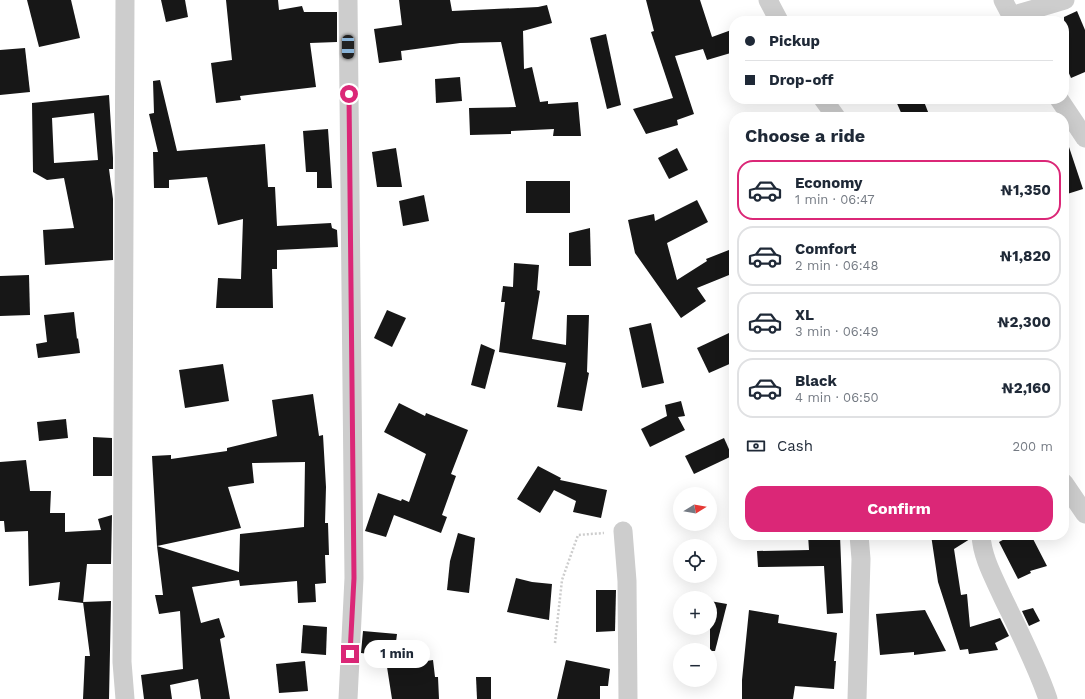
<!DOCTYPE html>
<meta charset="utf-8">
<style>
body{margin:0;font-family:"Work Sans",sans-serif;background:#f2f2f3;color:#1f2937;height:100vh;display:flex;flex-direction:column;font-size:15px;white-space:nowrap}
*{box-sizing:border-box;margin:0}
p{font-size:13px;color:#747a83}
.icon{flex:none;width:22px;height:22px;fill:none;stroke:currentColor;stroke-width:2;stroke-linecap:round;stroke-linejoin:round}
.map{position:relative;flex:1;overflow:hidden}
.drawer{position:absolute;left:729px;top:112px;width:340px;height:428px;display:flex;flex-direction:column;background:#fff;border-radius:16px;box-shadow:0 4px 16px #0002}
.drawer>*{flex:none}
.guide{position:absolute;left:729px;top:16px;width:340px;height:88px;border-radius:16px;box-shadow:0 4px 16px #0002;display:grid;align-content:center;height:88px;padding:0 16px;background:#fff}
.needle{width:26px;rotate:79deg}
.controls{position:absolute;left:673px;top:487px;display:grid;gap:8px}
.controls a{display:grid;place-items:center;width:44px;height:44px;border-radius:50%;background:#fff;box-shadow:0 4px 16px #0002;font-size:20px}
.end{position:absolute;width:18px;height:18px;margin:-9px;border:5px solid #db2777;background:#fff;box-shadow:0 0 0 2px #fff}
.from{border-radius:50%}
.bubble{position:absolute;height:28px;border-radius:14px;background:#fff;box-shadow:0 4px 16px #0002;font-size:13px;font-weight:700;line-height:28px;text-align:center}
.car{position:absolute;width:12px;height:24px;margin:-12px -6px;border-radius:5px;box-shadow:0 0 3px 1px #0007;background:linear-gradient(#222 24%,#8ab4d8 0 40%,#222 0 76%,#8ab4d8 0 86%,#222 0)}
.guide b{display:flex;align-items:center;gap:14px;height:38px;font-size:15px}
.guide b+b{border-top:1px solid #e0e1e3}
.guide i{width:10px;height:10px;background:#1f2937}
ul{padding:0;list-style:none}
li{display:flex;align-items:center;gap:12px;height:60px;margin:0 8px 6px;padding:0 8px;border:2px solid #e0e1e3;border-radius:16px}
li div{flex:1}
li b{display:block;font-size:15px}
li em{font-style:normal;font-weight:700}
li.current{border-color:#db2777}
li>.icon{width:36px;height:36px;stroke-width:1.5}
h2{padding:0 16px;font-size:18px;line-height:48px}
.pay{display:flex;align-items:center;gap:10px;height:44px;padding:0 16px;font-size:15px}
.pay p{margin-inline-start:auto}
.cta{display:flex;gap:8px;margin-top:auto;padding:8px 16px}
.cta a{flex:1;height:46px;border-radius:16px;background:#db2777;color:#fff;font-size:16px;font-weight:700;line-height:46px;text-align:center}
.map>svg:first-child{display:block}
.building{fill:#171717;fill-rule:evenodd}
.lines{fill:none;stroke-linecap:round;stroke-linejoin:round}
.path{stroke:#cdcdcd;stroke-width:2.5;stroke-dasharray:2 2;stroke-linecap:butt}
.minor{stroke:#cdcdcd;stroke-width:19}
.route{stroke:#db2777;stroke-width:5}
</style>
<div class="map">
<svg width="1085" height="699" viewBox="0 0 1085 699">
<rect width="100%" height="100%" fill="#fff"/>
<g class="building">
<path d="M27,0H71L80,38L39,47Z"/>
<path d="M161,0H185L188,17L166,22Z"/>
<path d="M226,0H278L279,10L302,6L304,12H337V42L310,43L316,87L240,96L241,100L216,103L211,63L232,60Z"/>
<path d="M399,0H450L452,11L538,7L547,5L552,23L523,31L524,69L532,67L540,102L548,101V104L578,102L581,136H553L554,129L511,131V134L470,135L469,108L516,107L501,42L460,43L401,51L402,60L379,63L374,29L402,25Z"/>
<path d="M646,0H700L712,37L734,29V52L707,60L703,49L675,56L694,114L677,120L678,125L646,134L633,109L673,98L651,32L654,31Z"/>
<path d="M1077,11L1085,30V72L1071,78L1064,62V17Z"/>
<path d="M606,34L621,105L607,109L590,38Z"/>
<path d="M25,48L30,92L0,95V50Z"/>
<path d="M460,77L462,101L436,103L435,79Z"/>
<path d="M160,80L177,151L265,144L268,187H275L277,226L331,223L332,228L337,230L338,247L277,250V269H272L273,308H216L218,278L241,279L243,219L218,225L207,177L169,180V188H154L153,152H158L149,114L154,113L153,81Z"/>
<path d="M109,95L113,158V169H109L113,199V260L45,265L43,230L74,228L64,178L47,180L33,172L32,103ZM94,113L98,160L54,163L52,118Z"/>
<path d="M895,99H923L930,117H903Z"/>
<path d="M328,129L332,188H317V172H306L303,131Z"/>
<path d="M1064,141H1067L1083,189L1064,195Z"/>
<path d="M396,148L402,187H377L372,152Z"/>
<path d="M677,148L688,170L669,179L658,158Z"/>
<rect x="526" y="181" width="44" height="32"/>
<path d="M424,195L429,221L403,226L399,201Z"/>
<path d="M697,200L708,222L667,243L677,280L707,261L706,259L734,248V273L697,288L706,301L681,318L635,253L628,220L654,214L655,221Z"/>
<path d="M590,228L591,266H569V233Z"/>
<path d="M514,263L539,265L537,290L540,291L532,339L566,345L567,315H589L587,372L589,373L582,411L557,407L566,363L499,352L505,302H501L503,286L513,287Z"/>
<path d="M29,275L30,315L0,316V276Z"/>
<path d="M387,310L406,318L392,347L374,338Z"/>
<path d="M74,312L77,339L78,338L80,353L38,358L36,344L47,342L44,315Z"/>
<path d="M651,323L664,383L642,388L629,328Z"/>
<path d="M729,333L734,344V362L709,373L697,348Z"/>
<path d="M481,344L495,350L485,389L471,385Z"/>
<path d="M223,364L229,401L185,408L179,370Z"/>
<path d="M313,394L319,436L323,435L326,487L325,523H328L329,555H325L326,583L315,584L316,602L298,603L297,581L240,586L239,580L192,587L201,623L219,618L225,637L220,639L230,699H201L198,679L170,685L172,699H144L141,675L183,669L180,611L159,614L155,595H163L157,546L239,572L240,534L304,527L305,462L252,463L254,483L228,487L241,528L157,546L152,456L171,455V459L227,451V448L277,436L272,400Z"/>
<path d="M681,401L685,416L678,417L685,430L650,447L641,429L667,416L665,405Z"/>
<path d="M399,403L425,416L426,413L468,430L451,474L456,476L442,515L447,517L441,533L394,515L386,537L365,531L378,493L401,501L402,499L409,502L426,454L384,432Z"/>
<path d="M66,419L68,438L39,441L37,422Z"/>
<path d="M93,437L112,438V476H93Z"/>
<path d="M724,438L732,456L694,474L685,456Z"/>
<path d="M26,460L30,491H51L50,513H65V532L101,530L98,519L112,515L111,564H87L83,603L58,600L60,582L29,586L28,531L5,532L4,521H0V462Z"/>
<path d="M538,466L561,478L560,480L607,490L601,518L573,512L576,501L554,490L540,513L517,499Z"/>
<path d="M458,533L475,538L469,593L447,590L450,561Z"/>
<path d="M808,535H840L843,613L827,614L824,566L758,567L757,551L809,550Z"/>
<path d="M931,535H970V539L954,549L961,595L967,594L970,627L1000,618L1009,636L995,643L998,650L969,654L968,649L960,650L938,582Z"/>
<path d="M1012,535H1031L1047,566L1030,571L1031,573L1018,579L999,542Z"/>
<path d="M516,578L532,582L552,584L549,620L507,612Z"/>
<path d="M596,590H616L615,631L596,632Z"/>
<path d="M111,601L109,699H83L85,656H90L83,602Z"/>
<path d="M710,601L727,604L715,651H710Z"/>
<path d="M1033,608L1040,621L1029,626L1022,611Z"/>
<path d="M749,610L779,615L778,623L837,633L834,661H836L834,689L795,686L793,699H742V680Z"/>
<path d="M925,610L946,651L914,655V652L880,655L876,614Z"/>
<path d="M303,625L327,627L326,655L301,653Z"/>
<path d="M363,631L397,634L394,657L361,653Z"/>
<path d="M433,660L435,677H438L439,699H392L387,667Z"/>
<path d="M566,660L610,669L608,686H600V699H557Z"/>
<path d="M305,661L308,691L279,693L276,664Z"/>
<path d="M476,677H491V699H477Z"/>
</g>
<g class="lines">
<path class="path" d="M555,643L562,580L578,535L604,533"/>
<g class="minor">
<path d="M125,0L122,662L125,699"/>
<path d="M348,0L354,578L348,699"/>
<path d="M768,0L779,21"/>
<path d="M1003,0L1014,21"/>
<path d="M1011,16L1065,0"/>
<path d="M823,99L836,117"/>
<path d="M1059,99L1085,138"/>
<path d="M1064,483L1085,514"/>
<path d="M623,531L627,581L628,699"/>
<path d="M981,535C982,557 994,578 1003,598C1019,631 1036,664 1048,699"/>
<path d="M857,699L861,559L859,535"/>
</g>
</g>
<g class="lines">
<path class="route" d="M349,94L354,578L350,654"/>
</g>
</svg>
<div class="controls">
<a><svg class="needle" viewBox="-14 -14 28 28"><path d="M0-13l5 13h-10z" fill="#e53935"/><path d="M0 13l5-13h-10z" fill="#747a83"/></svg></a>
<a><svg class="icon" aria-label="locate" viewBox="0 0 24 24"><circle cx="12" cy="12" r="6"/><path d="M12 2v4M12 18v4M2 12h4M18 12h4"/></svg></a>
<a>+</a>
<a>−</a>
</div>
<i class="end from" style="left:349px;top:94px"></i>
<i class="end" style="left:350px;top:654px"></i>
<div class="bubble" style="left:364px;top:640px;width:66px">1 min</div>
<i class="car" style="left:348px;top:47px;rotate:180deg"></i>
<div class="guide">
<b><i class="from"></i>Pickup</b>
<b><i></i>Drop-off</b>
</div>
<section class="drawer">
<h2>Choose a ride</h2>
<ul>
<li class="current"><svg class="icon" aria-label="car" viewBox="0 0 24 24"><path d="M5 17H2v-5l4-1 3-4h7l3 4 3 1v5h-3M9 17h6M6 11h13"/><circle cx="7" cy="17" r="2"/><circle cx="17" cy="17" r="2"/></svg><div><b>Economy</b><p>1 min · 06:47</p></div><em>₦1,350</em></li>
<li><svg class="icon" aria-label="car" viewBox="0 0 24 24"><path d="M5 17H2v-5l4-1 3-4h7l3 4 3 1v5h-3M9 17h6M6 11h13"/><circle cx="7" cy="17" r="2"/><circle cx="17" cy="17" r="2"/></svg><div><b>Comfort</b><p>2 min · 06:48</p></div><em>₦1,820</em></li>
<li><svg class="icon" aria-label="car" viewBox="0 0 24 24"><path d="M5 17H2v-5l4-1 3-4h7l3 4 3 1v5h-3M9 17h6M6 11h13"/><circle cx="7" cy="17" r="2"/><circle cx="17" cy="17" r="2"/></svg><div><b>XL</b><p>3 min · 06:49</p></div><em>₦2,300</em></li>
<li><svg class="icon" aria-label="car" viewBox="0 0 24 24"><path d="M5 17H2v-5l4-1 3-4h7l3 4 3 1v5h-3M9 17h6M6 11h13"/><circle cx="7" cy="17" r="2"/><circle cx="17" cy="17" r="2"/></svg><div><b>Black</b><p>4 min · 06:50</p></div><em>₦2,160</em></li>
</ul>
<div class="pay"><svg class="icon" aria-label="cash" viewBox="0 0 24 24"><path d="M3 7h18v10H3z"/><circle cx="12" cy="12" r="2"/></svg>Cash<p>200 m</p></div>
<div class="cta"><a>Confirm</a></div>
</section>
</div>
